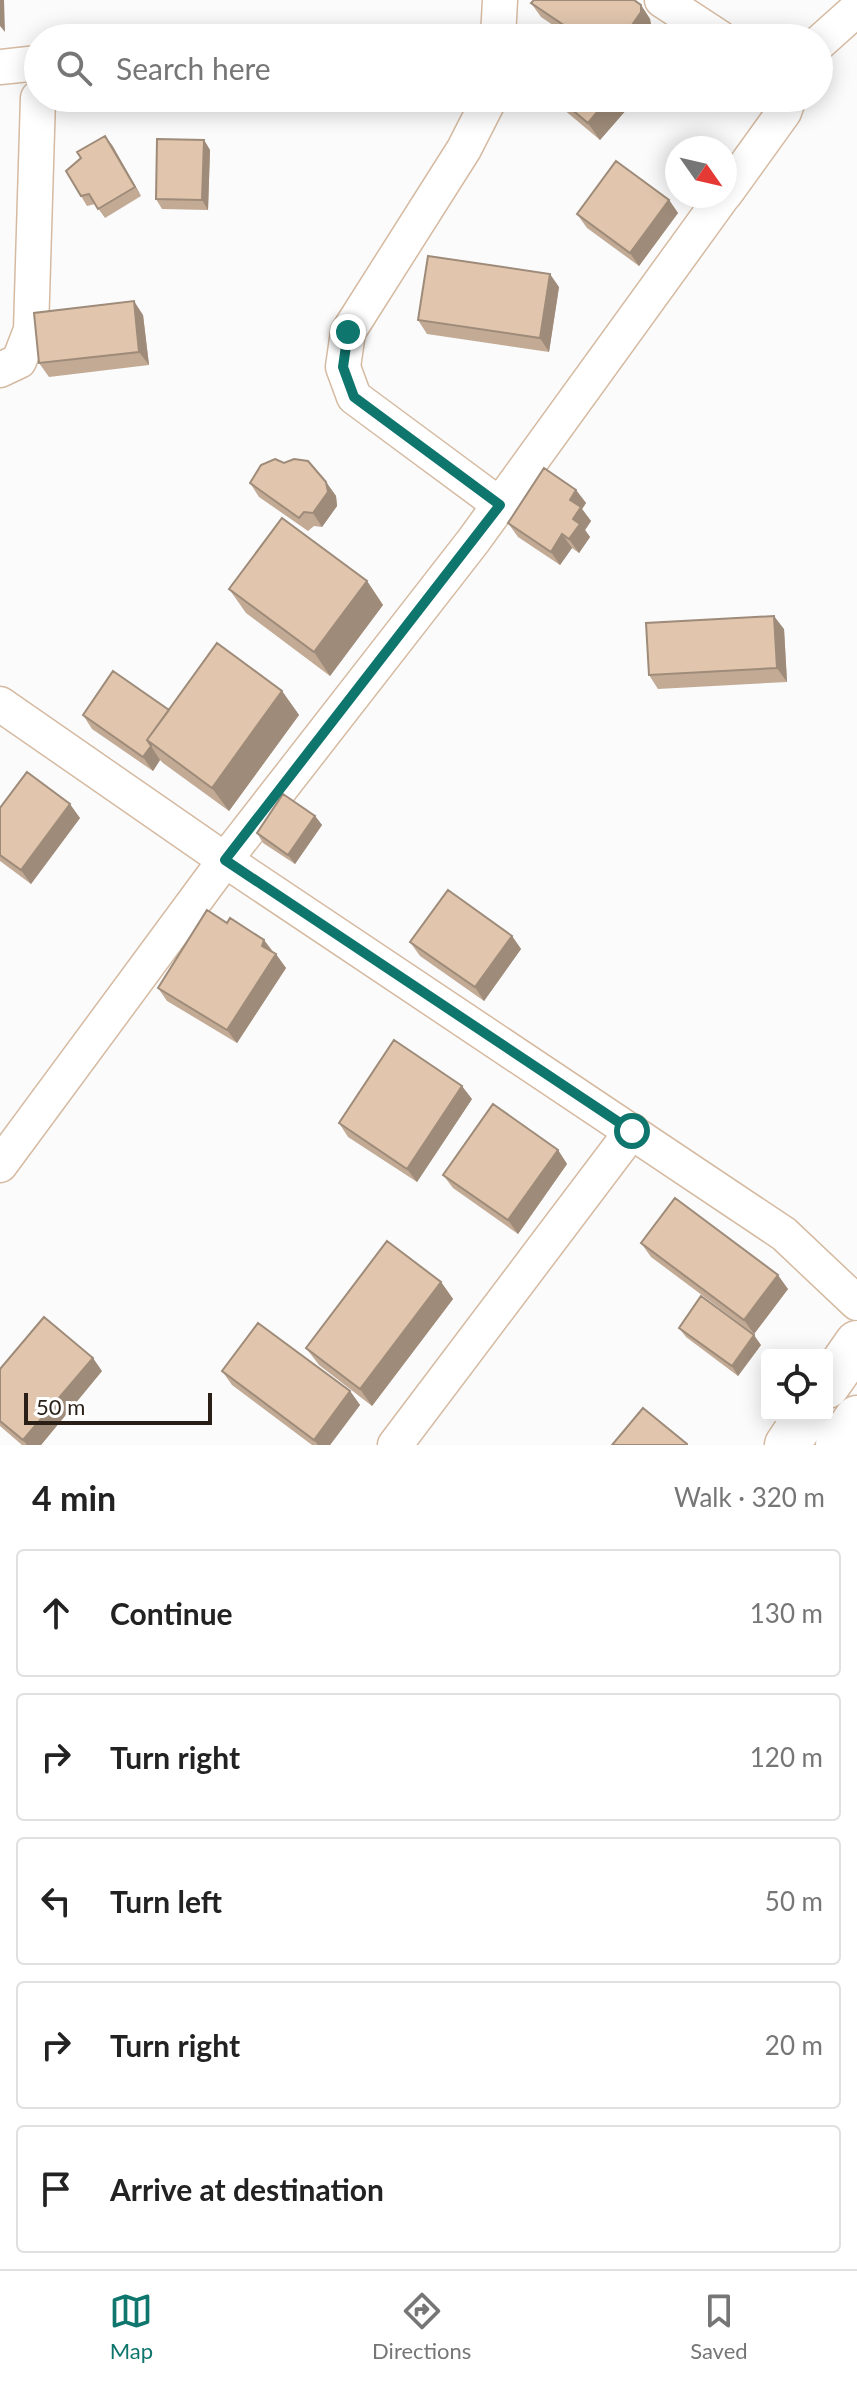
<!DOCTYPE html>
<html lang="en">
<head>
<meta charset="utf-8">
<style>
	:root { --surface:#fff; --page:#f6f6f6; --text:#222; --muted:#767676; --line:#e0e0e0; --accent:#0f766e }
	body { margin:0; font-family:Lato,sans-serif; background:var(--page); color:var(--text) }
	.controls { position:absolute; right:24px; bottom:24px; display:grid; overflow:hidden; border-radius:8px; box-shadow:0 4px 20px #0003 }
	.controls button { width:72px; height:72px; display:grid; place-items:center; padding:0; border:0; border-bottom:2px solid var(--line); background:var(--surface); color:var(--text); font:40px sans-serif }
	.compass { position:absolute; left:665px; top:136px; width:72px; height:72px; border-radius:50%; background:var(--surface); box-shadow:0 4px 20px #0003; rotate:124deg }
	.scale { position:absolute; left:24px; bottom:20px; width:188px; box-sizing:border-box; padding-left:8px; border:4px solid #291f16; border-top:0; font-size:22px; line-height:28px; white-space:nowrap; color:#291f16; -webkit-text-stroke:6px #fff; paint-order:stroke }
	.stop { position:absolute; width:24px; height:24px; margin:-18px; border:6px solid #0f766e; border-radius:50%; background:#fff }
	.stop.end { background:#0f766e; border-color:#fff; box-shadow:0 2px 8px #0008 }
	.list { margin:0; padding:0; list-style:none }
	h2 { display:flex; justify-content:space-between; align-items:center; height:104px; margin:0; padding:0 32px; font-size:34px }
	h2 small { font-size:26px; font-weight:400; color:var(--muted) }
	.list li { display:grid; grid-template-columns:52px 1fr auto; gap:24px; align-items:center; box-sizing:border-box; height:128px; margin:0 16px 16px; padding:0 16px; border:2px solid var(--line); border-radius:8px }
	.list b { display:block; font-size:30px; white-space:nowrap }
	.list em { font-size:26px; font-style:normal; color:var(--muted) }
	.icon { flex:none; width:44px; height:44px; fill:none; stroke:currentColor; stroke-width:2; stroke-linecap:round; stroke-linejoin:round }
	.map { position:relative; flex:none; width:857px; height:1445px; overflow:hidden }
	.search { position:absolute; background:var(--surface); box-shadow:0 4px 20px #0003; left:24px; right:24px; top:24px; height:88px; display:flex; align-items:center; gap:20px; box-sizing:border-box; padding:0 28px; border-radius:44px; color:var(--muted); font-size:30px }
	.sheet { height:824px; background:var(--surface) }
	nav { display:flex; justify-content:space-around; align-items:center; box-sizing:border-box; height:112px; border-top:2px solid var(--line); background:var(--surface); font-size:22px; color:var(--muted) }
	nav a { display:grid; justify-items:center; gap:4px }
	nav .on { color:var(--accent) }
	.map>svg:first-child { display:block }
</style>
</head>
<body>
<div class="map">
<svg width="857" height="1445" viewBox="0 0 857 1445">
	<rect width="100%" height="100%" fill="#fbfbfb"/>
	<g fill="none" stroke-linecap="round" stroke-linejoin="round">
		<defs>
			<path id="minor" d="M662,0l58,38
				M498,38l2,-38
				M819,43l38,-34
				M0,67l38,-4
				M490,98l-26,51 -116,183 -5,35 11,30 146,108
				M725,194l59,-82 5,-14
				M0,370l19,-9 12,-31 7,-232
				M0,704l225,156 559,374 73,69
				M0,1165l225,-305 249,-320 249,-344
				M395,1445l237,-314"/>
			<path id="highway" d="M827,1386l30,-43
				M787,1445l20,-30
				M838,1445l19,-27"/>
		</defs>
		<use href="#minor" stroke="#d5baa1" stroke-width="37"/>
		<use href="#highway" stroke="#d5baa1" stroke-width="47"/>
		<use href="#minor" stroke="#fff" stroke-width="34"/>
		<use href="#highway" stroke="#fff" stroke-width="44"/>
	</g>
	<path fill="#c2aa95" d="M531,3l110,2 9,14 1,6 -9,13h-70l-31,-21z
		M550,98h82l2,3 -34,39z
		M204,140l6,10 -2,60 -46,-1 -6,-10z
		M112,145l29,51 -36,22 -10,-14 -8,2 -6,-10v-38z
		M669,200l9,13 -39,53 -52,-38 -10,-14z
		M559,287l-10,65 -122,-18 -9,-14z
		M143,315l6,50 -100,12 -10,-14z
		M326,482l10,14 1,10 -15,21 -8,-1 -6,5 -49,-34 -9,-14z
		M576,490l10,13 -4,6 9,12 -6,9 5,7 -11,16 -7,-5 -12,17 -42,-28 -10,-14z
		M367,581l16,24 -53,71 -84,-63 -17,-24z
		M784,629l3,53 -129,7 -9,-14z
		M282,691l17,24 -70,96 -66,-48 -3,-3 -7,11 -61,-42 -9,-14 86,-5z
		M0,808l80,10 -49,66 -31,-23z
		M315,816l7,9 -27,39 -32,-21 -6,-10z
		M227,923l37,17 22,28 -49,75 -70,-42 -9,-13z
		M512,936l9,13 -37,52 -64,-45 -10,-14z
		M472,1099l-55,83 -69,-45 -9,-14z
		M558,1150l9,14 -49,70 -65,-46 -10,-13z
		M641,1243l147,46 -34,45 -103,-77z
		M441,1282l12,17 -81,107 -53,-41 -13,-17z
		M679,1328l82,17 -23,31 -52,-39z
		M0,1369l102,2 -61,74h-19l-22,-19z
		M222,1371l128,20 10,14 -30,40h-18l-80,-60z"/>
	<path fill="#9e8b79" d="M0,0h4l1,32 -5,-6z
		M641,5l9,14 1,6 -9,13h-19z
		M609,98h23l2,3 -34,39 -12,-17z
		M105,136l7,9 29,51 -6,-9z
		M204,140l6,10 -2,60 -6,-10z
		M669,200l9,13 -39,53 -9,-13z
		M550,274l9,13 -10,65 -9,-14z
		M134,301l9,14 6,50 -10,-13z
		M326,482l10,14 1,10 -15,21 -9,-14z
		M576,490l10,13 -4,6 9,12 -6,9 5,7 -11,16 -10,-14 4,-20 -3,-19z
		M562,534l10,14 -12,17 -9,-13z
		M367,581l16,24 -53,71 -16,-24z
		M774,616l10,13 3,53 -10,-14z
		M282,691l17,24 -70,96 -17,-23z
		M151,746l9,14 -7,11 -10,-14z
		M70,804l10,14 -49,66 -10,-14z
		M315,816l7,9 -27,39 -7,-9z
		M512,936l9,13 -37,52 -9,-14z
		M264,940l10,14 -12,-8z
		M276,954l10,14 -49,75 -10,-13z
		M462,1086l10,13 -55,83 -10,-13z
		M558,1150l9,14 -49,70 -10,-14z
		M778,1275l10,14 -34,45 -10,-14z
		M441,1282l12,17 -81,107 -12,-17z
		M754,1335l7,10 -23,31 -6,-10z
		M93,1358l9,13 -61,74h-14l-4,-5z
		M350,1391l10,14 -30,40h-12l-4,-5z"/>
	<path fill="#e1c6ad" stroke="#9e8b79" stroke-width="2" d="M534,0h100l7,5v7l-18,26h-40l-52,-35z
		M558,32l7,6h-12z
		M558,98h51l-21,25z
		M105,136l30,51 -37,22 -9,-15 -8,2 -15,-25 15,-13 -4,-6z
		M157,139l47,1 -2,60 -46,-1z
		M616,161l53,39 -39,53 -53,-39z
		M428,256l122,18 -10,64 -122,-18z
		M134,301l5,51 -100,11 -5,-50z
		M275,459l9,4 10,-4 14,2 18,21 2,10 -15,21 -9,-1 -5,6 -49,-35 11,-18z
		M544,468l32,22 -6,10 11,7 -8,12 7,5 -11,15 -7,-5 -11,18 -43,-29z
		M282,518l85,63 -53,71 -85,-63z
		M774,616l3,52 -128,7 -3,-52z
		M217,643l65,48 -70,97 -65,-48z
		M113,671l56,39 -22,30 4,6 -8,11 -60,-42z
		M27,772l43,32 -49,66 -21,-15v-47z
		M283,794l32,22 -27,39 -31,-22z
		M448,890l64,46 -37,51 -65,-45z
		M207,910l20,13 3,-5 34,22 -2,6 14,8 -49,76 -69,-42z
		M394,1040l68,46 -55,83 -68,-46z
		M493,1104l65,46 -50,70 -65,-45z
		M675,1198l103,77 -34,45 -103,-77z
		M387,1241l54,41 -81,107 -54,-41z
		M701,1296l53,39 -22,31 -53,-38z
		M44,1317l49,41 -70,82 -23,-19v-52z
		M258,1323l92,68 -36,49 -92,-69z
		M643,1408l44,36v1h-75z"/>
	<g fill="none" stroke-linecap="round" stroke-linejoin="round">
		<path stroke="#0f766e" stroke-width="10" d="M348,332l-5,35 11,30 146,108 -275,355 407,271"/>
	</g>
</svg>
<div class="controls">
<button><svg class="icon" aria-label="locate" viewBox="0 0 24 24"><circle cx="12" cy="12" r="6"/><path d="M12 2v4M12 18v4M2 12h4M18 12h4"/></svg></button>
</div>
<svg class="compass" viewBox="-18 -18 36 36"><path d="M0-13l5 13h-10z" fill="#e53935"/><path d="M0 13l5-13h-10z" fill="#767676"/></svg>
<div class="scale">50 m</div>
<div class="stop" style="left:632px;top:1131px"></div>
<div class="stop end" style="left:348px;top:332px"></div>
<div class="search"><svg class="icon" aria-label="search" viewBox="0 0 24 24"><circle cx="10" cy="10" r="6"/><path d="M15 15l6 6"/></svg>Search here</div>
</div>
<section class="sheet">
<h2>4 min<small>Walk · 320 m</small></h2>
<ul class="list">
<li><svg class="icon" aria-label="ahead" viewBox="0 0 24 24"><path d="M12 20V5M6 11l6-6 6 6"/></svg><div><b>Continue</b></div><em>130 m</em></li>
<li><svg class="icon" aria-label="right" viewBox="0 0 24 24"><path d="M7 20v-9h11M14 6l5 5-5 5"/></svg><div><b>Turn right</b></div><em>120 m</em></li>
<li><svg class="icon" aria-label="left" viewBox="0 0 24 24"><path d="M17 20v-9H6M10 6l-5 5 5 5"/></svg><div><b>Turn left</b></div><em>50 m</em></li>
<li><svg class="icon" aria-label="right" viewBox="0 0 24 24"><path d="M7 20v-9h11M14 6l5 5-5 5"/></svg><div><b>Turn right</b></div><em>20 m</em></li>
<li><svg class="icon" aria-label="arrive" viewBox="0 0 24 24"><path d="M6 21V4h12l-3 4 3 4H6"/></svg><div><b>Arrive at destination</b></div></li>
</ul>
</section>
<nav>
<a class="on"><svg class="icon" aria-label="map" viewBox="0 0 24 24"><path d="M3 6l6-2 6 2 6-2v14l-6 2-6-2-6 2zM9 4v14M15 6v14"/></svg>Map</a>
<a><svg class="icon" aria-label="directions" viewBox="0 0 24 24"><path d="M12 3l9 9-9 9-9-9zM9 14v-3h6M13 9l2 2-2 2"/></svg>Directions</a>
<a><svg class="icon" aria-label="saved" viewBox="0 0 24 24"><path d="M7 4h10v16l-5-4-5 4z"/></svg>Saved</a>
</nav>
</body>
</html>
